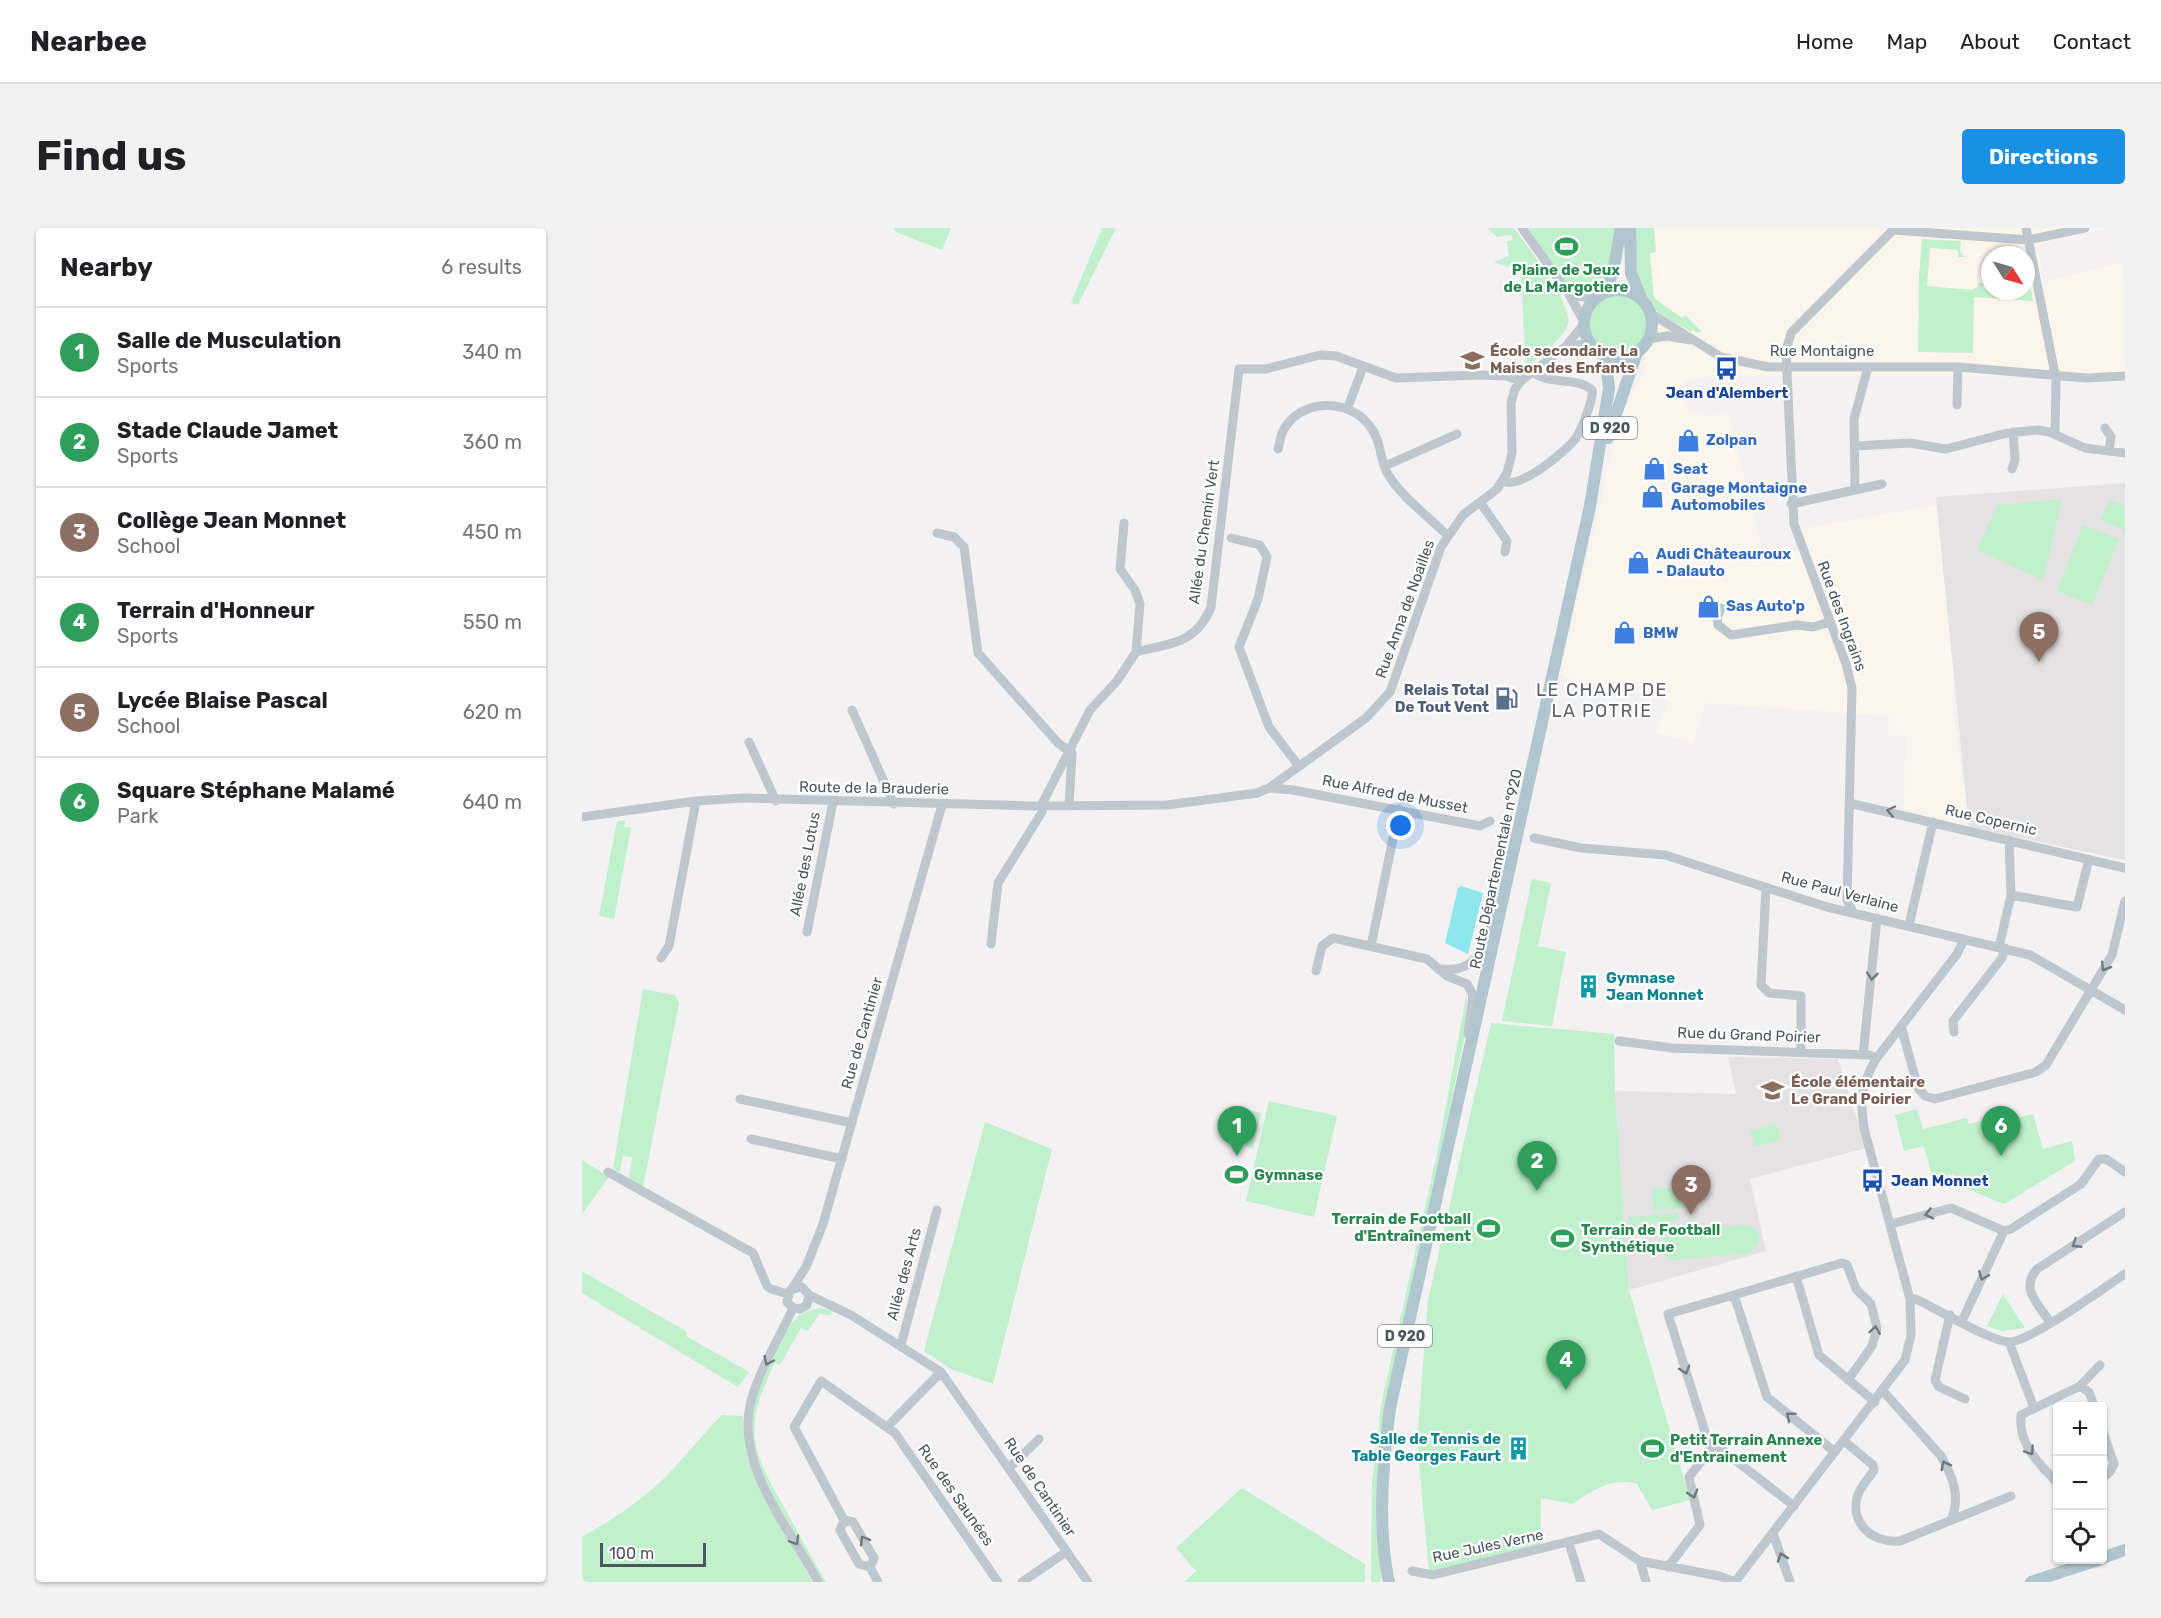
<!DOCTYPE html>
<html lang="en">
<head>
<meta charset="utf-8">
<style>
	:root { --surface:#fff; --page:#f2f2f2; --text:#202124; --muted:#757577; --line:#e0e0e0; --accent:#1a90e4 }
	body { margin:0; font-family:Rubik,sans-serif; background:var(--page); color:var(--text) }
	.controls { position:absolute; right:18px; bottom:18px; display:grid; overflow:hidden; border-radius:6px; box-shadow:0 2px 4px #0004 }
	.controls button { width:54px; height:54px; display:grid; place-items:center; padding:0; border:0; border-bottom:2px solid var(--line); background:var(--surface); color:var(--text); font:30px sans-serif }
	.compass { position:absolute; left:1399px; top:18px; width:54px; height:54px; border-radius:50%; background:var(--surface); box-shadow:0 2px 4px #0004; rotate:127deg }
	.scale { position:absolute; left:18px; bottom:15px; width:106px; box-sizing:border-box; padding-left:6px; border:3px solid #49575e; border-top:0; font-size:16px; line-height:21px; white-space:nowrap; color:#49575e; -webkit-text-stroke:4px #fff; paint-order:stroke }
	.you { position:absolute; left:819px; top:598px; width:21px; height:21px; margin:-15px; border:4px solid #fff; border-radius:50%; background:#1a73e8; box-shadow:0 0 0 9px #1a73e833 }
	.badge { display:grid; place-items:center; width:39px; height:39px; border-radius:50%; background:var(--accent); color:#fff; font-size:20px; font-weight:700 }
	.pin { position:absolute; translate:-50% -50px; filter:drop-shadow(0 2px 3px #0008) }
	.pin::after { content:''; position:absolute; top:32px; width:21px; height:18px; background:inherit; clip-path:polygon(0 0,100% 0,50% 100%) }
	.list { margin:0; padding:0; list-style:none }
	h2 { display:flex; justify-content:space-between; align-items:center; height:78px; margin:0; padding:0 24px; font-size:26px }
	h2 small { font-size:20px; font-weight:400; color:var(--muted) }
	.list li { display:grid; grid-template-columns:39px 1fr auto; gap:18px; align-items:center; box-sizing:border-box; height:90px; padding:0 24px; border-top:2px solid var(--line) }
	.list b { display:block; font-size:22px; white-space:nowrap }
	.list p { margin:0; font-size:20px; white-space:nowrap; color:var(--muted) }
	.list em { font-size:20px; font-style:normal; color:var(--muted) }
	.icon { flex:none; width:33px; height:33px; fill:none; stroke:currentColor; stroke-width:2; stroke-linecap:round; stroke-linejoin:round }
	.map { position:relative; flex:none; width:1543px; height:1354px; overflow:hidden; border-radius:6px }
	header { display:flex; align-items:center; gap:36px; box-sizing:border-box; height:84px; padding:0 30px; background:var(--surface); border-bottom:2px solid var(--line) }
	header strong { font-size:28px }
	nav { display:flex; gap:33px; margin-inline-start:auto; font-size:21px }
	.intro { display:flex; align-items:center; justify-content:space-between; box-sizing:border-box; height:144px; padding:0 36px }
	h1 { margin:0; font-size:42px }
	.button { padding:15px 27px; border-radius:6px; background:var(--accent); color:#fff; font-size:21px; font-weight:700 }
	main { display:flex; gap:36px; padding:0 36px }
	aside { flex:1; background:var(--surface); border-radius:6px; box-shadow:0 2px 4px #0004 }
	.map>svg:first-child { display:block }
</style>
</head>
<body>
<header>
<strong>Nearbee</strong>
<nav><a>Home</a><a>Map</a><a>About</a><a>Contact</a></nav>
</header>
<div class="intro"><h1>Find us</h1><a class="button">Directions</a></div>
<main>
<aside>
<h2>Nearby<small>6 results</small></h2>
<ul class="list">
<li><span class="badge" style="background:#2e9e5b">1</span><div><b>Salle de Musculation</b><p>Sports</p></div><em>340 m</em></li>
<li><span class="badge" style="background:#2e9e5b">2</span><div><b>Stade Claude Jamet</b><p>Sports</p></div><em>360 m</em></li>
<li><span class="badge" style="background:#8d6e63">3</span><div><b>Collège Jean Monnet</b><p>School</p></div><em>450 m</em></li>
<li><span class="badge" style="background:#2e9e5b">4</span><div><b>Terrain d'Honneur</b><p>Sports</p></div><em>550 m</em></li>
<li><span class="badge" style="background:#8d6e63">5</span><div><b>Lycée Blaise Pascal</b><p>School</p></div><em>620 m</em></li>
<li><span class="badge" style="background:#2e9e5b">6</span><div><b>Square Stéphane Malamé</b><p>Park</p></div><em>640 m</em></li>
</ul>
</aside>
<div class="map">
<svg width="1543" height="1354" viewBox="0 0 1543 1354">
	<rect width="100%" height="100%" fill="#f3f1f1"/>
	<path fill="#fcf5ec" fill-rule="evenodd" d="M1060,0h468l-73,18 7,36 79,-20 2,111 -79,4 -326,-2 -36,6 -5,6 8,23 24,6 17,-4 35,142 42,-4 -5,-21 136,-24 17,158v44l16,121 -65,-19 1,-73 -17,-1 1,-19 -183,-13 -13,40 -37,-11 12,-32 -103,-22 -5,-6 61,-256 23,-44 5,-77zM1408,27h36v36h-36z"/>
	<path fill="#e4e2e3" d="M1543,255v377l-156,-33 -33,-330z
		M1146,829l110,2 28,89 -116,31 16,72 -137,39 -14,-199 121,3z"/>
	<path fill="#c0f0cc" d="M311,0h58l-9,22 -46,-18z
		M520,0h14l-38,77 -7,-2z
		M905,0h26l4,4c13,19 56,72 51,92 -2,12 -32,36 -42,43l-6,-103 -13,2 -13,-4 15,-6 -2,-15 6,-1 -2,-5 -14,2z
		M946,0h88c-2,23 -5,58 -30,66l-24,-12z
		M1051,0h21l2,24 -6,2 4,44 28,20 3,-3 17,17 -6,1 -3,-3 -2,2 -33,-19 -20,-28z
		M1340,11l39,2 -1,11 5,5h-7v-7l-28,-2 -3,38 45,4 6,-3v-5l5,2v5l42,4 3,-20 5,28 -59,-4 -1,56 -55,-1 1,-75z
		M1002 96a34 34 0 1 1 68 0a34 34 0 1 1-68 0Z
		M1480,271l-19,81 -66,-30 20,-45z
		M1528,271l15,7v24l-24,-10z
		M1501,297l36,14 -27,66 -35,-14z
		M43,592l-1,7 7,1 -17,91 -15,-3 18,-95z
		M950,651l19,4 -13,63 28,6 -14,74 -50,-5z
		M61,761l32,6 4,8 -36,184 -14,-8 3,-22 -9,-1 -3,16 -7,-3z
		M885,763l-1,39 -19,92 -70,381 4,76 -1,3h-9l1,-99 9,-78 57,-256z
		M909,795l123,11 1,57 14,199 61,210 -38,10 -15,-26c-23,-8 -46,7 -64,20l-32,-6 -1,48 -111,26 -12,-130 11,-142z
		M687,873l68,15 -23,101 -68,-16z
		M654,879l25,6 -8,35 -25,-5z
		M1335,881l6,20 44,-11 2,6 34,-9 2,6 28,-7 10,35 29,-8 3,20 -71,43 -49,-20 -2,-10 -20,5 -9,-33 -20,5 -9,-36z
		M403,894l67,27 -59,235 -42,-15 -27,-18z
		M1194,896l4,16 -25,7 -5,-16z
		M0,932l27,17 -27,37z
		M1112,959l1,21 -42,2 -1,-21z
		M1096,985l1,7 -42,5v7l-8,1 -1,-16z
		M1164,997l8,3 6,8 -2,9 -11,9 -75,6c-16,-6 -17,-19 -4,-30z
		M0,1043l105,61 -1,4 63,36 -11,15 -156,-94z
		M1421,1066l22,34 -23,3 -15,-5z
		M238,1080l12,2 -1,5 -12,-1 -11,17 -7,-3 -21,37 -5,-2c-31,62 -26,84 8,142 14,26 28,51 43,77h-4c-23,-41 -71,-108 -71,-154 1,-27 14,-54 26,-78 12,-23 15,-37 43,-42z
		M140,1187l21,1 2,34 11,28 56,104h-230v-45c33,-19 64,-39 90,-67 17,-18 32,-37 50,-55z
		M660,1260l123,76v18h-181l12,-11 -20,-23z"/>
	<path fill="#8ee7ec" d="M879,658l22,7 -15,61 -23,-11 13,-55z"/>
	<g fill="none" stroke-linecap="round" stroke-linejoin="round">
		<path stroke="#bdc7cd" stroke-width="9" d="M940,0l47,66 15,28
			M1444,0l30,151 -1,56
			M1311,2l135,10 57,-12
			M987,66l26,5
			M1068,85l71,44 47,10h190l128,11 39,-2
			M1066,111l19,-3 23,4
			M983,119l25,-4
			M1375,177l1,-38
			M766,179l15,-40
			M1523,200l6,9 -2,14
			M1273,218l55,-3 36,6 61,-16 31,-3 11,2 36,16 40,5
			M696,221c2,-6 2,-13 5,-18 17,-33 65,-33 86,-6 13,15 10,36 20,51 14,22 40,41 59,60
			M803,238l72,-32
			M1430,241l3,-9 -2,-28
			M921,253c17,9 62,-29 73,-43 5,-7 18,-40 16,-48 -16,-14 -42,-4 -59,-18
			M1273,262l-1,-71 14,-52
			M898,274l27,39 -2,11
			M1209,276l91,-20
			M355,305l17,4 10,10 14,106 80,90 14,10 -3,53
			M649,310l29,7 7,12 -9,42 -19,48 30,80 29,38
			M1139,380l-4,10 1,7 13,10 66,-10 16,2 17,-5
			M554,424c35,-9 60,-8 75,-45l28,-238h27l54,-14 16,1 60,22 83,-3 27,1 15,5
			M270,482l42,94
			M167,514l27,59
			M687,560l97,-70 24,-26 51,-145 22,-32 34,-26 10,-16 5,-20 -1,-50 4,-14 6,-8 44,-34 19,-23
			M1267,575l276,65
			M0,589l114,-16 47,-3 289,8 135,-1 90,-12 12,-5 24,2 187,36 10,-5
			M952,610l47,10 84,7 162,52 203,48 95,55
			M1184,659l-5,98 8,8 32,3v55
			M1429,667l66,12 12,-48
			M1271,684l-6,-12 5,-212 -6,-24 -52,-140 -8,-173 5,-18 102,-103
			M1327,697l24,-103
			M225,704l26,-130
			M409,716l7,-61 44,-71 1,-10 47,-92 27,-29 19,-29 4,-48 -5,-14 -15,-21 4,-46
			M789,718l28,-137
			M1417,719l12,-52 -2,-55
			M79,730l8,-12 27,-145
			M860,741c40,5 45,-32 54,-62
			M734,743l6,-25 11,-8 94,21 20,17 20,8 6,11 -5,39
			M1319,798l17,62 7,8 10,3 101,-27 10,-7 66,-110 13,-54
			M1372,804l-1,-11 49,-63 3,-10
			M1037,813l53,7 198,7 6,4
			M1281,827l14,-137
			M158,871l112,24
			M169,911l91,20
			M26,944l145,81 14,33 4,3 17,5
			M1309,996l60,-16 53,23 7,-2 70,-45 18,-25h7l19,13
			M1214,1048l23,79 56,47
			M211,1059l13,-20 17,-43 119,-419
			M227,1067l-2,10 -7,4 -7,-1 -6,-6 3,-12 12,-3 7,8 42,20 90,57 147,210
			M1152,1067l108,-32 5,2 9,24 15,15 6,24 -5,18 -24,34
			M1328,1071h6c19,9 74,42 93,43 21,0 94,-54 116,-68
			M211,1080c-14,31 -33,60 -42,93 -17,64 39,127 67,181
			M1368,1087l-15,65 4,7 26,12
			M1380,1093l42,-90
			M1468,1094c-12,-18 -30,-33 -13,-53l88,-57
			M1427,1114l25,66
			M319,1117l36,-135
			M1498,1158l20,-21
			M1301,1163l58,65c12,21 20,41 10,64
			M306,1198l53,-54
			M1520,1201l12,35 -4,8 -8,6
			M1262,1213l29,24 1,5c-4,7 -10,13 -14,20 -14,29 10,54 40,51l111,-45
			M427,1240l30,-29
			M1476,1256c-19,-21 -40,-39 -37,-69l59,-29 9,6 5,14
			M1212,1278l-87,-68 -39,-124 66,-19 33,102 68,55
			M262,1292l-50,-93 27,-46 74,52 103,149
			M262,1292l9,2 21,36 -4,9
			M262,1292l-4,10 19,34 11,3
			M1191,1305l17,49
			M987,1315l12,39
			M1058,1333l6,21
			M288,1339l8,15
			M1086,1339l32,-42 -11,-48 25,-32
			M830,1343l21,4 166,-41 41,27 79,15 16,6
			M440,1354l44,-30
			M1153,1354l170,-222 6,-25 -1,-36 -45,-167c-6,-30 -4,-47 11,-73l81,-105 7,-15"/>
		<path stroke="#b1c5cf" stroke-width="12" d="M1048,0l1,45 10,25
			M1002 96a34 34 0 1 1 68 0a34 34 0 1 1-68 0Z
			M1023,64l8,-20 8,-44
			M1026,210l29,-86
			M1520,1330l23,-8
			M807,1354c-12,-53 -6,-120 1,-174l200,-902 19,-118 -4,-33
			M1449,1354l67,-22"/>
	</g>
	<defs><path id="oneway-chevron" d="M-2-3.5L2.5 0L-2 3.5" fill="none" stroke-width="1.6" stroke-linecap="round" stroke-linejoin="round" transform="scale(1.5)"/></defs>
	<g stroke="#6c797f">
		<use href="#oneway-chevron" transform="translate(1309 583) rotate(-168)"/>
		<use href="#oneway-chevron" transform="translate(1523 739) rotate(122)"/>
		<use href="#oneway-chevron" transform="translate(1290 748) rotate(96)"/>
		<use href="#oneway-chevron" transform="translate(1347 986) rotate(166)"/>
		<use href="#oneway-chevron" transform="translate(1494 1016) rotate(147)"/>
		<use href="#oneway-chevron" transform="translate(1401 1048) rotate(112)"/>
		<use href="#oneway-chevron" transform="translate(1293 1102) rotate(-82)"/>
		<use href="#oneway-chevron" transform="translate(186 1133) rotate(115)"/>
		<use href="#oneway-chevron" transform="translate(1103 1142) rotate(73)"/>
		<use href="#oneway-chevron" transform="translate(1208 1188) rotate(-142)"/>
		<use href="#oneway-chevron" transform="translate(1448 1223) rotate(56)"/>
		<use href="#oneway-chevron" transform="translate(1363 1237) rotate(-117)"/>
		<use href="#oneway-chevron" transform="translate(1111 1266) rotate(73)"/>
		<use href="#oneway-chevron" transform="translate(282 1312) rotate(-120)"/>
		<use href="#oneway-chevron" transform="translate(213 1313) rotate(60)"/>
		<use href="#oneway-chevron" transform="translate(1200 1329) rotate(-109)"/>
	</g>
	<defs>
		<symbol id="stadium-bare" viewBox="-9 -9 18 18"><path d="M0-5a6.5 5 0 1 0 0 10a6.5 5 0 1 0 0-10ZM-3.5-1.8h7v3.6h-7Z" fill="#2e9e5b" stroke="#fff" stroke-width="2.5" paint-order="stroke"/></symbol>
		<symbol id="school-bare" viewBox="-9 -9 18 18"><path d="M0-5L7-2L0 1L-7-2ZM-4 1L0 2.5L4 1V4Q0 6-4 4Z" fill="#8d6e63" stroke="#fff" stroke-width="2.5" paint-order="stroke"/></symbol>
		<symbol id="bus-bare" viewBox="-9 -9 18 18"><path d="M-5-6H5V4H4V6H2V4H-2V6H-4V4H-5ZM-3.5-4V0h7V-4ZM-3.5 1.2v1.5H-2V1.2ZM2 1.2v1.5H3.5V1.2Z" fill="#1a4fb4" stroke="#fff" stroke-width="2.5" paint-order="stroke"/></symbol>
		<symbol id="shop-bare" viewBox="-9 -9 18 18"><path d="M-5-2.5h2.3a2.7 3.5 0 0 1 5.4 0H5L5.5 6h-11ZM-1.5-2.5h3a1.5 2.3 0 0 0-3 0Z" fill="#3f7fe0" stroke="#fff" stroke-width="2.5" paint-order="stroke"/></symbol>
		<symbol id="fuel-bare" viewBox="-9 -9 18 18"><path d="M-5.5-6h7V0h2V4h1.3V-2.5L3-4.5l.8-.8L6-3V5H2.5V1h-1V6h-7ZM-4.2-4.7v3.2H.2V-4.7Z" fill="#5c6f8a" stroke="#fff" stroke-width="2.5" paint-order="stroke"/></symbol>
		<symbol id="building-bare" viewBox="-9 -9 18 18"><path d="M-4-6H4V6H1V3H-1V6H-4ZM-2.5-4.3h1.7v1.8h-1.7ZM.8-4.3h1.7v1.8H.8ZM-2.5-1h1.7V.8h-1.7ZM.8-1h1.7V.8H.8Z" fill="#0f9aa8" stroke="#fff" stroke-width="2.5" paint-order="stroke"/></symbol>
	</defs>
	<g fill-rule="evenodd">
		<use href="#stadium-bare" x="968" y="2" width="33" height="33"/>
		<use href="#school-bare" x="874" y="116" width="33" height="33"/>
		<use href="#bus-bare" x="1128" y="124" width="33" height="33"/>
		<use href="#shop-bare" x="1090" y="196" width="33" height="33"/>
		<use href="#shop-bare" x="1056" y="224" width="33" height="33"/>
		<use href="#shop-bare" x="1054" y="252" width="33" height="33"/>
		<use href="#shop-bare" x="1040" y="318" width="33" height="33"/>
		<use href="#shop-bare" x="1110" y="362" width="33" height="33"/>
		<use href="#shop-bare" x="1026" y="388" width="33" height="33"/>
		<use href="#fuel-bare" x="908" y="454" width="33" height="33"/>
		<use href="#building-bare" x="990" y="742" width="33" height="33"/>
		<use href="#school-bare" x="1174" y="846" width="33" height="33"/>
		<use href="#stadium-bare" x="638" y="930" width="33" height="33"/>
		<use href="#bus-bare" x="1274" y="936" width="33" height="33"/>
		<use href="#stadium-bare" x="890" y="984" width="33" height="33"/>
		<use href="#stadium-bare" x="964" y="994" width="33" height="33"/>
		<use href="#building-bare" x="920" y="1204" width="33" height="33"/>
		<use href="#stadium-bare" x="1054" y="1204" width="33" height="33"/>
	</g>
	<g text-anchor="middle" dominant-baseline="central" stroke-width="4.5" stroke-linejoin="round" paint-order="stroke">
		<g fill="#fff" stroke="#80898e" stroke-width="1.5">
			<rect x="1001" y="189" width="54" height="22" rx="4.5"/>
			<rect x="796" y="1097" width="54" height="22" rx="4.5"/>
		</g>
		<g font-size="14" font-weight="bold" fill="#49575e">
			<text x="1028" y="200">D 920</text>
			<text x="823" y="1108">D 920</text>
		</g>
		<g font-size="15" font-weight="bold" fill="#27864d" stroke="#fff" text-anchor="start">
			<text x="984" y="42" text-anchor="middle">Plaine de Jeux<tspan x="984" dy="17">de La Margotiere</tspan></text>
			<text x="672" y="947">Gymnase</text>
			<text x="889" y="991" text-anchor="end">Terrain de Football<tspan x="889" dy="17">d'Entraînement</tspan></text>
			<text x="999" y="1002">Terrain de Football<tspan x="999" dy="17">Synthétique</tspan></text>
			<text x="1088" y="1212">Petit Terrain Annexe<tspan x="1088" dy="17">d'Entrainement</tspan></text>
		</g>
		<g font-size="15" font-weight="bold" fill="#785e54" stroke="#fff" text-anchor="start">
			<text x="908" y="123">École secondaire La<tspan x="908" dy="17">Maison des Enfants</tspan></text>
			<text x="1209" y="854">École élémentaire<tspan x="1209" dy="17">Le Grand Poirier</tspan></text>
		</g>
		<g font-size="15" fill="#49575e" stroke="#fff">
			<text x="1240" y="123">Rue Montaigne</text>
			<text transform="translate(622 304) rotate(-82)">Allée du Chemin Vert</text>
			<text transform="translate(823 381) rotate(-70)">Rue Anna de Noailles</text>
			<text transform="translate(1260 388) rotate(70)">Rue des Ingrains</text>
			<text transform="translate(292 560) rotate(1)">Route de la Brauderie</text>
			<text transform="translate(813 566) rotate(11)">Rue Alfred de Musset</text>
			<text transform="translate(1409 592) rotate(13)">Rue Copernic</text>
			<text transform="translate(223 636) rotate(-79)">Allée des Lotus</text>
			<text transform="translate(914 641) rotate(-78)">Route Départementale n°920</text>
			<text transform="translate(1258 664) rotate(15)">Rue Paul Verlaine</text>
			<text transform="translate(280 805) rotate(-74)">Rue de Cantinier</text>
			<text transform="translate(1167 807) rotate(2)">Rue du Grand Poirier</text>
			<text transform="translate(322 1046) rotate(-75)">Allée des Arts</text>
			<text transform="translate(458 1259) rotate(56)">Rue de Cantinier</text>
			<text transform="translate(374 1267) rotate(55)">Rue des Saunées</text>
			<text transform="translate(906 1318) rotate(-12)">Rue Jules Verne</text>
		</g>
		<g font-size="15" font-weight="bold" fill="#164399" stroke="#fff">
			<text x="1145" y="165">Jean d'Alembert</text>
			<text x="1309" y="953" text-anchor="start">Jean Monnet</text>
		</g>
		<g font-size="15" font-weight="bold" fill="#366cbe" stroke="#fff" text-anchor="start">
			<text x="1124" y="212">Zolpan</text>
			<text x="1091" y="241">Seat</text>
			<text x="1089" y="260">Garage Montaigne<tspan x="1089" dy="17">Automobiles</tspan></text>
			<text x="1074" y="326">Audi Châteauroux<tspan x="1074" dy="17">- Dalauto</tspan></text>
			<text x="1144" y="378">Sas Auto'p</text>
			<text x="1061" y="405">BMW</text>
		</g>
		<g font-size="15" font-weight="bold" fill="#4e5e75" stroke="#fff" text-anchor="end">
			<text x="907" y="462">Relais Total<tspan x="907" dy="17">De Tout Vent</tspan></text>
		</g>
		<g font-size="15" font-weight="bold" fill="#0d838f" stroke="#fff" text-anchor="start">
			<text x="1024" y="750">Gymnase<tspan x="1024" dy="17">Jean Monnet</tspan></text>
			<text x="919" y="1211" text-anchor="end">Salle de Tennis de<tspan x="919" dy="17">Table Georges Faurt</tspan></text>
		</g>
		<g font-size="18" letter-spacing="1.5" fill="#5d6266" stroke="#fff">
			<text x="1020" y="462">LE CHAMP DE<tspan x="1020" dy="21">LA POTRIE</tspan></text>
		</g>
	</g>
</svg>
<div class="controls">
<button>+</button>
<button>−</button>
<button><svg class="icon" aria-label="locate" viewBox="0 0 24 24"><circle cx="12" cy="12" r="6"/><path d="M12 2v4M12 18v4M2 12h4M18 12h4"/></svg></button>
</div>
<svg class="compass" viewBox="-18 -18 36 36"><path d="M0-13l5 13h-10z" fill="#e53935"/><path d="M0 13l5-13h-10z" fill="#757577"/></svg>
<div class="scale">100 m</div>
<div class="you"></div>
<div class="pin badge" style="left:655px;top:928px;background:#2e9e5b">1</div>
<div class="pin badge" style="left:955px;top:963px;background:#2e9e5b">2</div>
<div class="pin badge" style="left:1109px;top:987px;background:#8d6e63">3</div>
<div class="pin badge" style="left:984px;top:1162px;background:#2e9e5b">4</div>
<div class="pin badge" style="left:1457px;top:434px;background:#8d6e63">5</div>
<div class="pin badge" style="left:1419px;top:928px;background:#2e9e5b">6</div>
</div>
</main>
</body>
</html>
